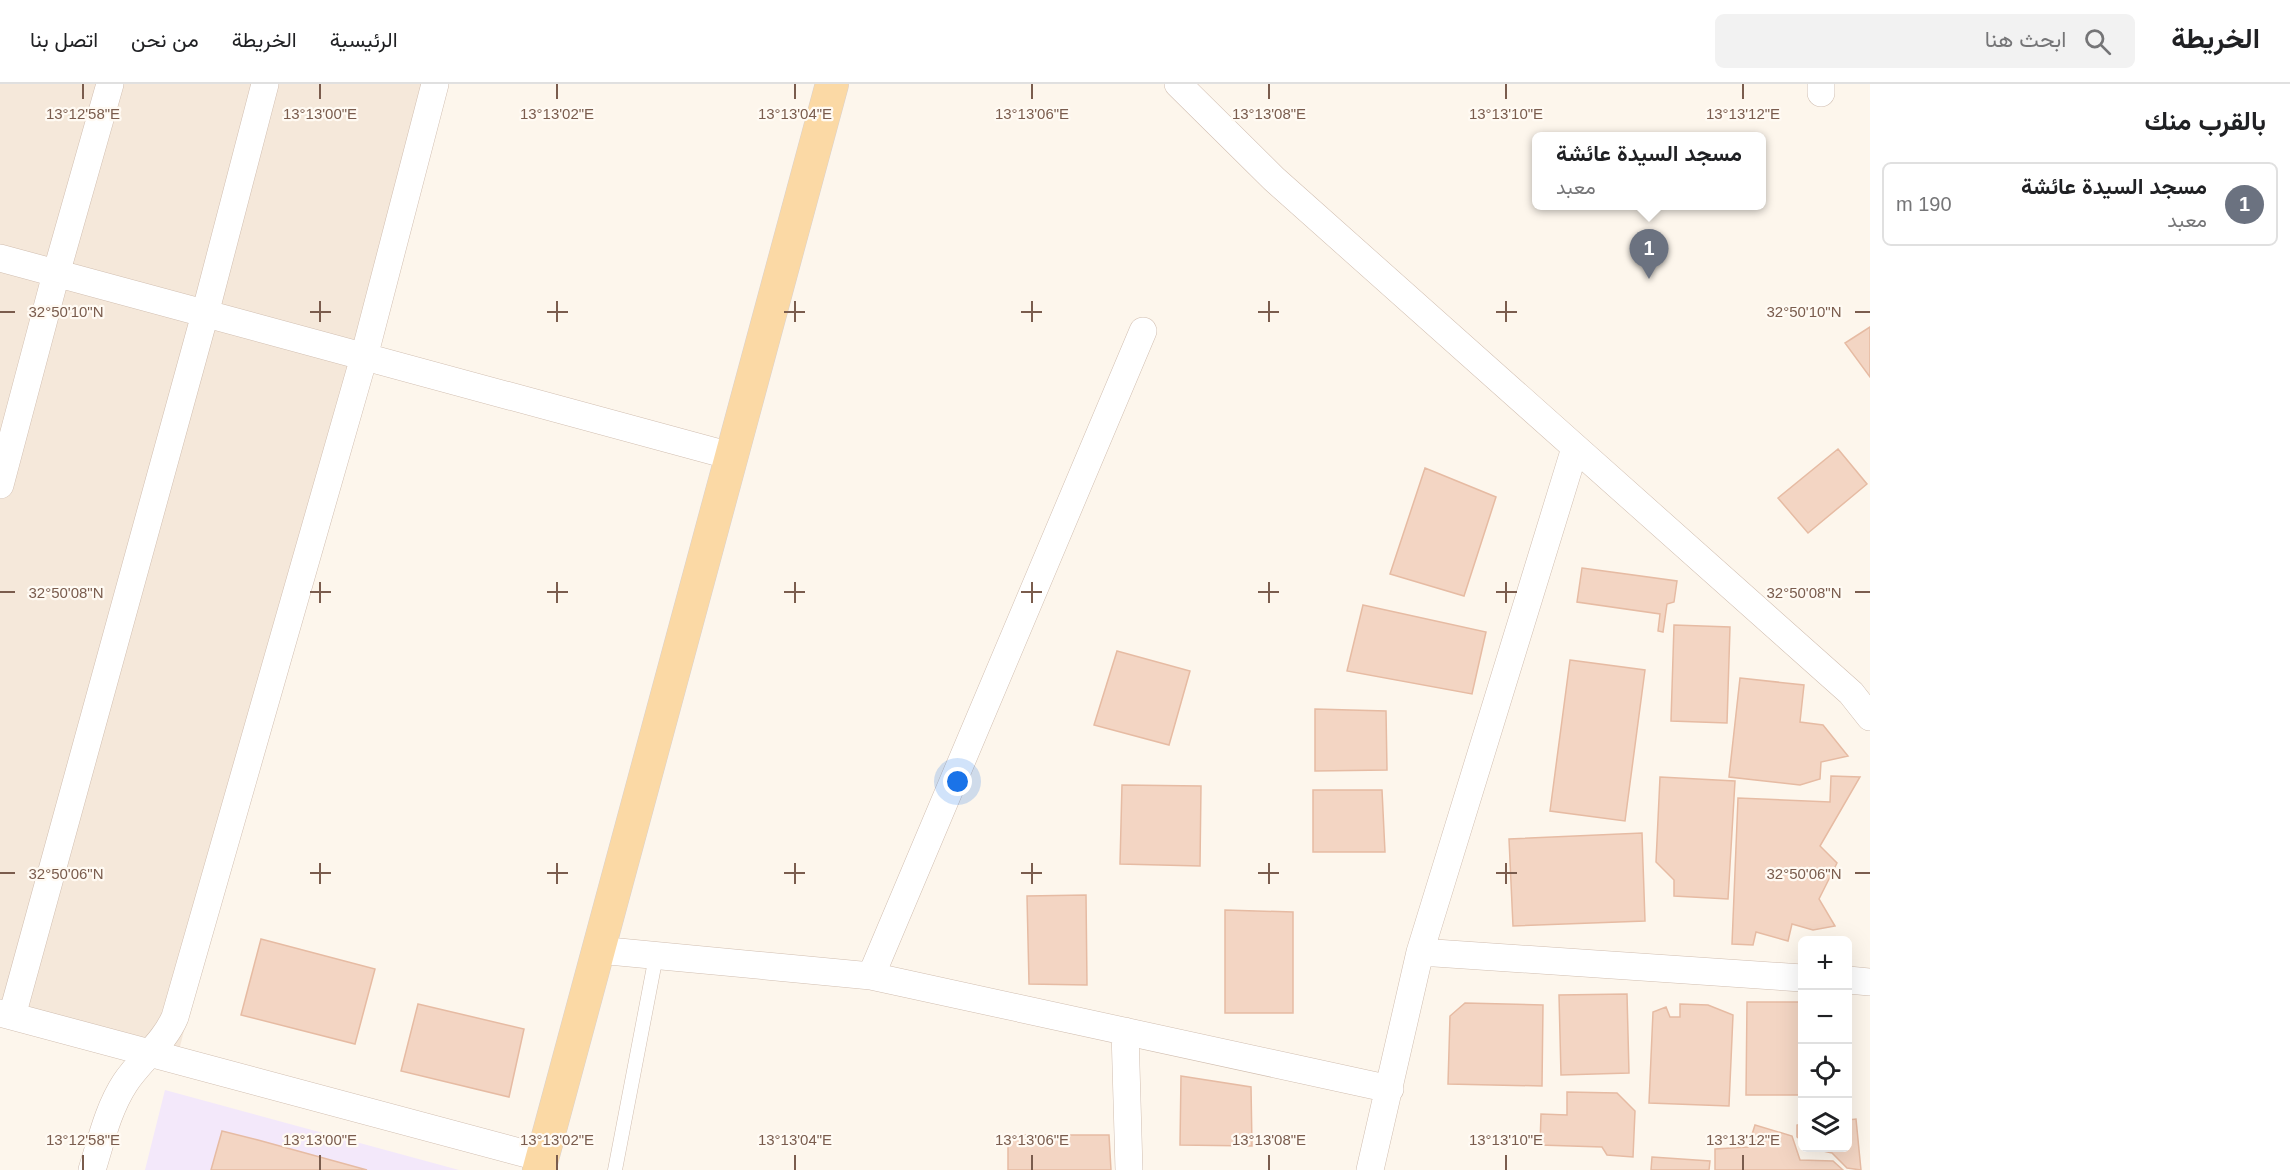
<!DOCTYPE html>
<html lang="ar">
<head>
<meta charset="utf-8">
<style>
	:root { --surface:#fff; --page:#f2f2f2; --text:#202124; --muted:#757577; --line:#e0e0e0; --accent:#7c3aed }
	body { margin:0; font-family:Arial,Vazirmatn,sans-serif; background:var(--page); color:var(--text); direction:rtl }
	.controls { position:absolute; right:18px; bottom:18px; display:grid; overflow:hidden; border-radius:9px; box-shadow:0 6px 24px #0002 }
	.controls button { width:54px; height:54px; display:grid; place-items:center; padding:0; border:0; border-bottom:2px solid var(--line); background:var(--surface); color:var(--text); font:30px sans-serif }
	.you { position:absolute; left:958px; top:698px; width:21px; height:21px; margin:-15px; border:4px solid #fff; border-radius:50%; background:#1a73e8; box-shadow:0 0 0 9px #1a73e833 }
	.badge { display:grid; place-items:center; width:39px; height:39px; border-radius:50%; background:var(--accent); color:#fff; font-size:20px; font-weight:700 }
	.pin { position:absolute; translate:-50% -50px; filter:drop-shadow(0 2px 3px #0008) }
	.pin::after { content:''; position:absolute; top:32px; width:21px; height:18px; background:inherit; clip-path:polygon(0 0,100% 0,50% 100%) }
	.popup { position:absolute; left:1532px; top:48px; width:234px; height:78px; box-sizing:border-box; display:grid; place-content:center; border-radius:9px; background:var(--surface); filter:drop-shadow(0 2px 4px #0005); font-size:20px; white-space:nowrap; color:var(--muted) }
	.popup b { font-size:22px; color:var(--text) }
	.popup::after { content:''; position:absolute; left:50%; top:100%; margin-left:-12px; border:12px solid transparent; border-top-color:var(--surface) }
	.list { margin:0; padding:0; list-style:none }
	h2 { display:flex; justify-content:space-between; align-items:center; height:78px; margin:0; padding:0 24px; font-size:26px }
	h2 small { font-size:20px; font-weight:400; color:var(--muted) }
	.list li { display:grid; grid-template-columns:39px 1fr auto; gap:18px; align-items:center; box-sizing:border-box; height:84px; margin:0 12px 12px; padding:0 12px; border:2px solid var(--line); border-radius:9px }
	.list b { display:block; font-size:22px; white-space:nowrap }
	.list p { margin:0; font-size:20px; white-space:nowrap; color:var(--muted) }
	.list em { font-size:20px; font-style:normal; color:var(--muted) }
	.icon { flex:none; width:33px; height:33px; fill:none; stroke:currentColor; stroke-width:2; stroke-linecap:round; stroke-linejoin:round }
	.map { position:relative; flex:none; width:1870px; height:1086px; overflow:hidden; direction:ltr }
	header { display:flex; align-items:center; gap:36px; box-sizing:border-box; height:84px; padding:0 30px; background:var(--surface); border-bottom:2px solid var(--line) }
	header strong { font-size:28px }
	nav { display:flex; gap:33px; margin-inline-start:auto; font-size:21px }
	.search { width:420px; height:54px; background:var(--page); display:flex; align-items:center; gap:15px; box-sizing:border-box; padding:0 21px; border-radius:9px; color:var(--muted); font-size:22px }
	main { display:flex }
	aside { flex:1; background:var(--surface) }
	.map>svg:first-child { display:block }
</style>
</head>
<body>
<header>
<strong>الخريطة</strong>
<div class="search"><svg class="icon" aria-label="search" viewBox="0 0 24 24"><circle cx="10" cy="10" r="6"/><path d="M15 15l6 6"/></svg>ابحث هنا</div>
<nav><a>الرئيسية</a><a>الخريطة</a><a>من نحن</a><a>اتصل بنا</a></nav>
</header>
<main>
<aside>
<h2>بالقرب منك<small></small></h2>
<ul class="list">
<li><span class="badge" style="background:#6b7280">1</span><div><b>مسجد السيدة عائشة</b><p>معبد</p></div><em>190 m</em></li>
</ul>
</aside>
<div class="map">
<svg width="1870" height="1086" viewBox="0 0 1870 1086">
	<rect width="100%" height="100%" fill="#fdf6ec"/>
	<path fill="#f5e8da" d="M0,0h427l-252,982 -175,-52z"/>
	<path fill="#f3e8fa" d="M165,1006l294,80h-314z"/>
	<path fill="#f3d5c3" stroke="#e6bba3" stroke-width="1.5" d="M1870,243v50l-25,-34z
		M1838,365l29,35 -59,49 -30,-35z
		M1425,384l71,29 -32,99 -74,-22z
		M1582,484l95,13 -3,21 -7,2 -4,28 -5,-1 2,-17 -83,-12z
		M1363,521l123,27 -14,62 -125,-23z
		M1674,541l56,2 -3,96 -56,-2z
		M1117,567l73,20 -21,74 -75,-20z
		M1570,576l75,10 -20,151 -75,-10z
		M1740,594l64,7 -4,37 23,3 25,31 -27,6 -1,17 -20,6 -71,-8z
		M1315,625l71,2 1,59 -72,1z
		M1831,692l29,1 -40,69 17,17 -18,36 16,27 -22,4 -21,-6 -4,17 -32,-9 -3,13 -21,-1 6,-146 92,4z
		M1660,693l75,4 -7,118 -54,-3v-16l-18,-18z
		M1122,701l79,1 -1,80 -80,-2z
		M1313,706h69l3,62h-72z
		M1642,749l3,88 -132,5 -4,-87z
		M1086,811l1,90 -58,-1 -2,-88z
		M1225,826l68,2v101h-68z
		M261,855l114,30 -20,75 -114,-29z
		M1627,910l2,79 -68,2 -2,-80z
		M1747,918h55v93h-56z
		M1465,919l78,2 -1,81 -94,-2 2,-68z
		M418,920l106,25 -15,68 -108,-26z
		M1680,920l28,1 25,10 -4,91 -80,-3 4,-91 13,-5 4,10h10z
		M1848,957l2,58h-2z
		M1181,992l70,11 1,59 -72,-1z
		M1567,1008l50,1 18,18 -2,46 -26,-2 -5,-8 -62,-2 1,-31 26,1z
		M1856,1035l5,51 -14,-2 -15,-15 -22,-5h38v-28z
		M1802,1040v17l-5,-4v-12z
		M1755,1041l37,11 8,24 33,1 10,9h-128v-21l33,-2z
		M222,1047l36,9 109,30h-156z
		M1008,1051h101l2,35h-103z
		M1652,1073l58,4 -1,9h-58z"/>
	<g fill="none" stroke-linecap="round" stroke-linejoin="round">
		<defs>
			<path id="lane" d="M615,1086l41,-214"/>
			<path id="street" d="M1178,0l96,95 577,514 19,24
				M1821,9v-9
				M0,174l731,198
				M0,401l56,-211 54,-190
				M598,866l273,26 519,113
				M1420,868l382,26
				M871,892l272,-645
				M1848,896l22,2
				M0,929l542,145
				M12,932l193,-702 60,-230
				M1125,947l4,139
				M92,1086c9,-29 16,-61 33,-87 16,-24 39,-40 50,-66l189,-660 71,-273
				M1370,1086l50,-218 155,-504"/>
			<path id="primary" d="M539,1086l293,-1086"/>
		</defs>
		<use href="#lane" stroke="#d1beb0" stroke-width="15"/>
		<use href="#street" stroke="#d1beb0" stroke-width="28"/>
		<use href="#primary" stroke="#dad1cd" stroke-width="34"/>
		<use href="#lane" stroke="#fff" stroke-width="14"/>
		<use href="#street" stroke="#fff" stroke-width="27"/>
		<use href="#primary" stroke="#fbd9a5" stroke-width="33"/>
	</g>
	<path fill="none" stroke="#7a5c4d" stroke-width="2" d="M83,0v15M320,0v15M557,0v15M795,0v15M1032,0v15M1269,0v15M1506,0v15M1743,0v15M320,217v21M557,217v21M795,217v21M1032,217v21M1269,217v21M1506,217v21M0,228h15M310,228h21M547,228h21M784,228h21M1021,228h21M1258,228h21M1496,228h21M1855,228h15M320,498v21M557,498v21M795,498v21M1032,498v21M1269,498v21M1506,498v21M0,508h15M310,508h21M547,508h21M784,508h21M1021,508h21M1258,508h21M1496,508h21M1855,508h15M320,779v21M557,779v21M795,779v21M1032,779v21M1269,779v21M1506,779v21M0,789h15M310,789h21M547,789h21M784,789h21M1021,789h21M1258,789h21M1496,789h21M1855,789h15M83,1071v15M320,1071v15M557,1071v15M795,1071v15M1032,1071v15M1269,1071v15M1506,1071v15M1743,1071v15"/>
	<g font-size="15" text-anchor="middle" fill="#7a5c4d" stroke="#fffaf3" stroke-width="4.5" stroke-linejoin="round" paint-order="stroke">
		<text x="83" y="35">13°12'58"E</text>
		<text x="320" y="35">13°13'00"E</text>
		<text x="557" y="35">13°13'02"E</text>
		<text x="795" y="35">13°13'04"E</text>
		<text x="1032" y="35">13°13'06"E</text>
		<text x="1269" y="35">13°13'08"E</text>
		<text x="1506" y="35">13°13'10"E</text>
		<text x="1743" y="35">13°13'12"E</text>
		<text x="66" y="233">32°50'10"N</text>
		<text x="1804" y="233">32°50'10"N</text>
		<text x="66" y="514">32°50'08"N</text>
		<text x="1804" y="514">32°50'08"N</text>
		<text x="66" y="795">32°50'06"N</text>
		<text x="1804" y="795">32°50'06"N</text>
		<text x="83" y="1061">13°12'58"E</text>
		<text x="320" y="1061">13°13'00"E</text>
		<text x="557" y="1061">13°13'02"E</text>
		<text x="795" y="1061">13°13'04"E</text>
		<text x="1032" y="1061">13°13'06"E</text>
		<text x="1269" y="1061">13°13'08"E</text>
		<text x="1506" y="1061">13°13'10"E</text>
		<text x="1743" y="1061">13°13'12"E</text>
	</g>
</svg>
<div class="controls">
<button>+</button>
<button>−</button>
<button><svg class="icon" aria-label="locate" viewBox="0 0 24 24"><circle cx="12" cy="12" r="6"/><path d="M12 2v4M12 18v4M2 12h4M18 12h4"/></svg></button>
<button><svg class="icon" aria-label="layers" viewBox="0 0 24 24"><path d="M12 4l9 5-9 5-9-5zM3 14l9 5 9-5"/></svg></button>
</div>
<div class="you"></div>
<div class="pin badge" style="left:1649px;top:195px;background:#6b7280">1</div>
<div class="popup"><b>مسجد السيدة عائشة</b>معبد</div>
</div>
</main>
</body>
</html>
